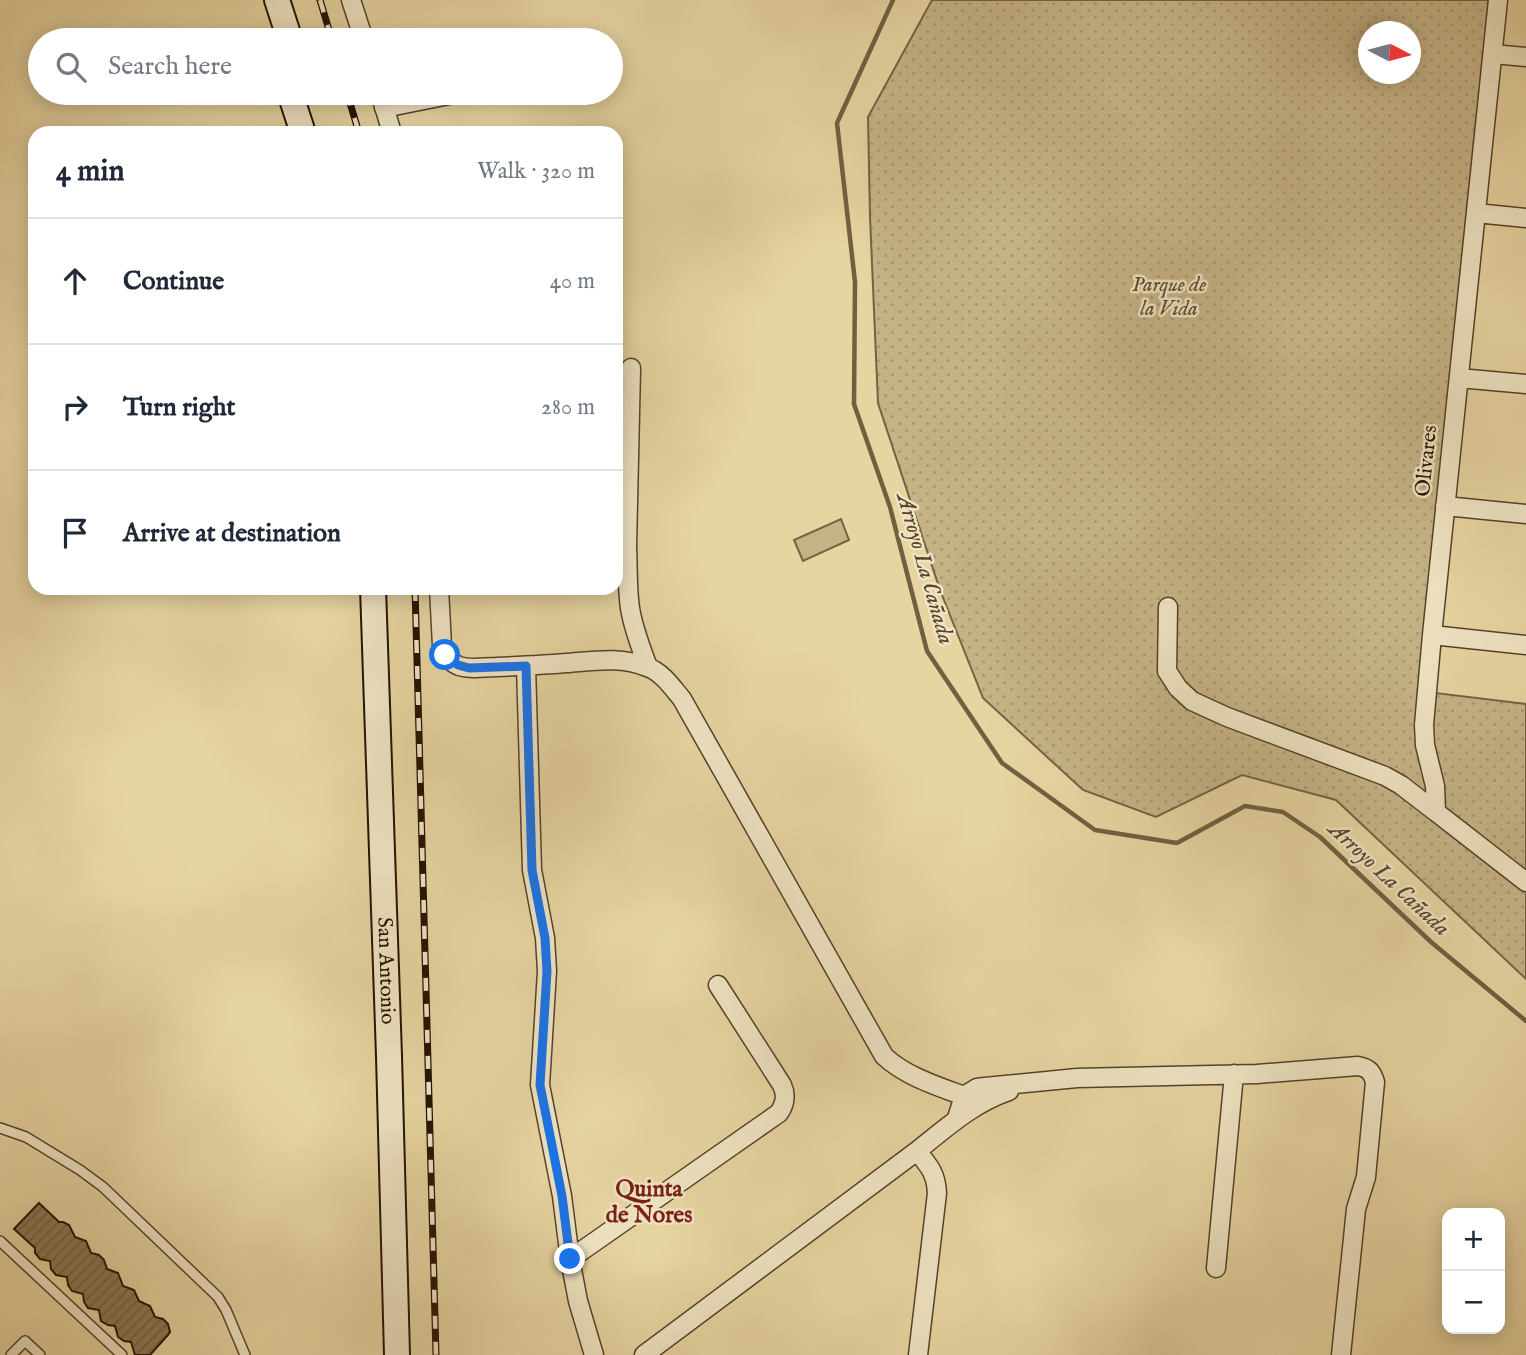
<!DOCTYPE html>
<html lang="en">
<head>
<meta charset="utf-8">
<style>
	:root { --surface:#fff; --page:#f6f6f7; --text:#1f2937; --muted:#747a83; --line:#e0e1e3 }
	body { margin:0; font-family:"IM FELL English",serif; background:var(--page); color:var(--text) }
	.controls { position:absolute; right:21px; bottom:21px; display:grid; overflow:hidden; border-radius:14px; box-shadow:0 4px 18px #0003 }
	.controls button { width:63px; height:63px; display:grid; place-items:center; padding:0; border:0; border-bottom:2px solid var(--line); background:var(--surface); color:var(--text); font:35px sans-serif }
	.compass { position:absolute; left:1358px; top:21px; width:63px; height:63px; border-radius:50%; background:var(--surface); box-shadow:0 4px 18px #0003; rotate:96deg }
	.stop { position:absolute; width:21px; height:21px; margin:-16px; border:5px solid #1a73e8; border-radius:50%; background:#fff }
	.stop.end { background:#1a73e8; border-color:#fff; box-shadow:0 2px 7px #0008 }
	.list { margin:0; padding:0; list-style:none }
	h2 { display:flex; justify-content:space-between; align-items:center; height:91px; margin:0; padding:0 28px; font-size:30px }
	h2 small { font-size:23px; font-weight:400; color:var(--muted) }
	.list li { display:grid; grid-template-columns:46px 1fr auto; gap:21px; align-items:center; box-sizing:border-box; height:126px; padding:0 28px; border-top:2px solid var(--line) }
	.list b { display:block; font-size:26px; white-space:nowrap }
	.list em { font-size:23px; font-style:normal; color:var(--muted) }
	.icon { flex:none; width:38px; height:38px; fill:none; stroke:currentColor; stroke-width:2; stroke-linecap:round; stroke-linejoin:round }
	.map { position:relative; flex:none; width:1526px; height:1355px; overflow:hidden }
	.search { position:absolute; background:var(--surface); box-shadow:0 4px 18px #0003; left:28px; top:28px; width:595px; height:77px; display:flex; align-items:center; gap:18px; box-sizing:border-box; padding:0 24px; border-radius:38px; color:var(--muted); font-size:26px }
	.panel { position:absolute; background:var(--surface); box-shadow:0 4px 18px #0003; left:28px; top:126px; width:595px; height:469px; border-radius:21px }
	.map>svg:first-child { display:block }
</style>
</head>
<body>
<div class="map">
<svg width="1526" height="1355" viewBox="0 0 1526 1355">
	<defs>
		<pattern id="green-dots" width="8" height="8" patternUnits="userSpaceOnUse" patternTransform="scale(1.75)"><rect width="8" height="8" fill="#c5b386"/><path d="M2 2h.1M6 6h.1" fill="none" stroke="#a99972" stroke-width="1.8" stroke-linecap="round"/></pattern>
		<pattern id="building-hatch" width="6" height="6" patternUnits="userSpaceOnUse" patternTransform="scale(1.75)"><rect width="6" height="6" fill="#897755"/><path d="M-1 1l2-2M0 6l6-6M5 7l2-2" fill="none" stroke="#706044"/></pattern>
	</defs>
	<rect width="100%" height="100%" fill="#e6d4a1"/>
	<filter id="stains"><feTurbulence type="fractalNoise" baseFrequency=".00286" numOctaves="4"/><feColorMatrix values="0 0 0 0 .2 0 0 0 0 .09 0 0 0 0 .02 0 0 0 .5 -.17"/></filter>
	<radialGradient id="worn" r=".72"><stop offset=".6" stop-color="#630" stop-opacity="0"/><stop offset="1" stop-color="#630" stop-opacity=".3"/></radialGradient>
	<path fill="url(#green-dots)" stroke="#746244" stroke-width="2" fill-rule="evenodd" d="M932,0h566l-71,692 99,12v275l-190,-179 -94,-25 -86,42 -73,-27 -100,-92 -43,-108 -62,-187 -8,-186 -2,-100zM1368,32h42v42h-42z"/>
	<path fill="#c5b386" stroke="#746244" stroke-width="2" d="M841,519l8,21 -46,21 -9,-21z"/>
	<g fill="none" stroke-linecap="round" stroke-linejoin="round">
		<path stroke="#715f41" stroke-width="4.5" d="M893,0l-56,123 18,159 -1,122 36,103 37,144 75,112 93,67 82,13 68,-37 38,6 37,25 111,105 95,79"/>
	</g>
	<path fill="url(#building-hatch)" stroke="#241202" stroke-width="2" d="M39,1203l20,19h4l6,3 6,12 11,4 5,12 8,2 5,5 3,9 11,4 5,13 11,4 5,11 11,5 5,11 8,2 5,5 2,8 -2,3 -18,20h-15l-4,-13 -7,-1 -6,-4 -3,-11 -7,-1 -7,-4 -2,-11 -11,-2 -4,-6 -1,-8 -11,-3 -4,-6 -1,-8 -11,-2 -5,-6 -1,-8 -10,-2 -5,-6v-5l-21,-19z"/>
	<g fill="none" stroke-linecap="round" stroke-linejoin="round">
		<defs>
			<path id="lane" d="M0,1128l26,9 54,33 23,17 115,110 8,13 19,45
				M0,1241l122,114
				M11,1355l14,-14 15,14"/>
			<path id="street" d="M351,0l13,40
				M1498,0l-66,635 -8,90 1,20 10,41 1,26 90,70
				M1493,54l33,3
				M380,93l12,40
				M384,108l75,-15
				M1476,213l50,5
				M631,368l-4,179c1,20 0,41 3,61 3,20 11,40 18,59
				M1459,378l67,6
				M1445,506l81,8
				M439,588l3,58c3,9 7,16 17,20 11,4 25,1 37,1 24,-1 47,-2 70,-4 27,-2 55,-7 81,4 15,5 25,20 35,32l202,357c21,20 53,30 80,40
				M1168,607l-1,64 11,17 14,13 35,16 158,59 16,9 35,27
				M1432,635l94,10
				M526,666l6,204 13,68 2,33 -7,114 22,111 8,63 8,42 16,54
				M957,1118l7,-22 13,-8 8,-1 92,-9 180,-4 101,-8c11,2 14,6 17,16l-9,95 -10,32 -15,146
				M917,1151c12,15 19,22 20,42l-19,162
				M570,1259l209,-146c6,-9 8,-17 3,-28l-64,-100
				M1216,1268l18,-194
				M644,1355l273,-204c29,-23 56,-48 92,-60"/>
			<g id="secondary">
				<path d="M277,0l13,40"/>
				<path d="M290,93l13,40"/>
				<path id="s1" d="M373,588l16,468 8,299"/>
			</g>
		</defs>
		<use href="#lane" stroke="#54422a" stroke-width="12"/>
		<use href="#street" stroke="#54422a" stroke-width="21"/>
		<use href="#secondary" stroke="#241202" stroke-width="28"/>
		<use href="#lane" stroke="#efe3c2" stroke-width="9"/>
		<use href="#street" stroke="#efe3c2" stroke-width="18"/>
		<use href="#secondary" stroke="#efe3c2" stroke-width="24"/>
		<defs>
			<path id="rail" d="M320,0l12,40
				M347,93l12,40
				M415,588l21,767"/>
		</defs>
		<use href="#rail" stroke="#241202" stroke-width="7"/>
		<use href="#rail" stroke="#efe3c2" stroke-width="4.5" stroke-dasharray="13" stroke-linecap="butt"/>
	</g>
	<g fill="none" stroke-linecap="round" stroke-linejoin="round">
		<path stroke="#1a73e8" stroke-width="9" d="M445,655l13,10 11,3 57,-2 6,204 13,68 2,33 -7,114 22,111 8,63"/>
	</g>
	<g text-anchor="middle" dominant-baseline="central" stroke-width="5" stroke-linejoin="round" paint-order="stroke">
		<g font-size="21" font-style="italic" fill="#5c4a30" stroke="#efe3c2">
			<text x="1169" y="285">Parque de<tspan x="1169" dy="24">la Vida</tspan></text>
		</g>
		<g font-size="21" fill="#241202" stroke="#efe3c2">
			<text transform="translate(1427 461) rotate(-84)">Olivares</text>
			<text stroke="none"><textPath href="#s1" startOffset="383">San Antonio</textPath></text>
		</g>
		<g font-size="23" font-style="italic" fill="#57452c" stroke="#efe3c2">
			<text transform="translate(925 569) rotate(74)">Arroyo La Cañada</text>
			<text transform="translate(1389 879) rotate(43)">Arroyo La Cañada</text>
		</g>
		<g font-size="23" font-weight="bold" fill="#7a1f14" stroke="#efe3c2">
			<text x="649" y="1189">Quinta<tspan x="649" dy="26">de Nores</tspan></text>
		</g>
	</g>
	<rect width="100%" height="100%" filter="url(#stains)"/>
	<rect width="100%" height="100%" fill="url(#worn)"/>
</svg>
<div class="controls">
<button>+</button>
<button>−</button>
</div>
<svg class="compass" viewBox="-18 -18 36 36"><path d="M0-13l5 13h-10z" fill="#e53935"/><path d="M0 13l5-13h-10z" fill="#747a83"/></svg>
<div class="stop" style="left:445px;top:655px"></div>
<div class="stop end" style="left:570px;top:1259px"></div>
<div class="search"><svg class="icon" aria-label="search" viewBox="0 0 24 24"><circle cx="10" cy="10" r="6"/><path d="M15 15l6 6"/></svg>Search here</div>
<section class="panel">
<h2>4 min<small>Walk · 320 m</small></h2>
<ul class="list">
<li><svg class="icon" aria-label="ahead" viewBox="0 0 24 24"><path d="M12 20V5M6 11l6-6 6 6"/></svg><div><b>Continue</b></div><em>40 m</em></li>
<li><svg class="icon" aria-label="right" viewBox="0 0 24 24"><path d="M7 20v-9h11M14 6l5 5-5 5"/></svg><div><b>Turn right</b></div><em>280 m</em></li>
<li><svg class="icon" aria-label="arrive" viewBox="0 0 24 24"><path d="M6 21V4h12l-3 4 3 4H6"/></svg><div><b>Arrive at destination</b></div></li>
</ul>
</section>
</div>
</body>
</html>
